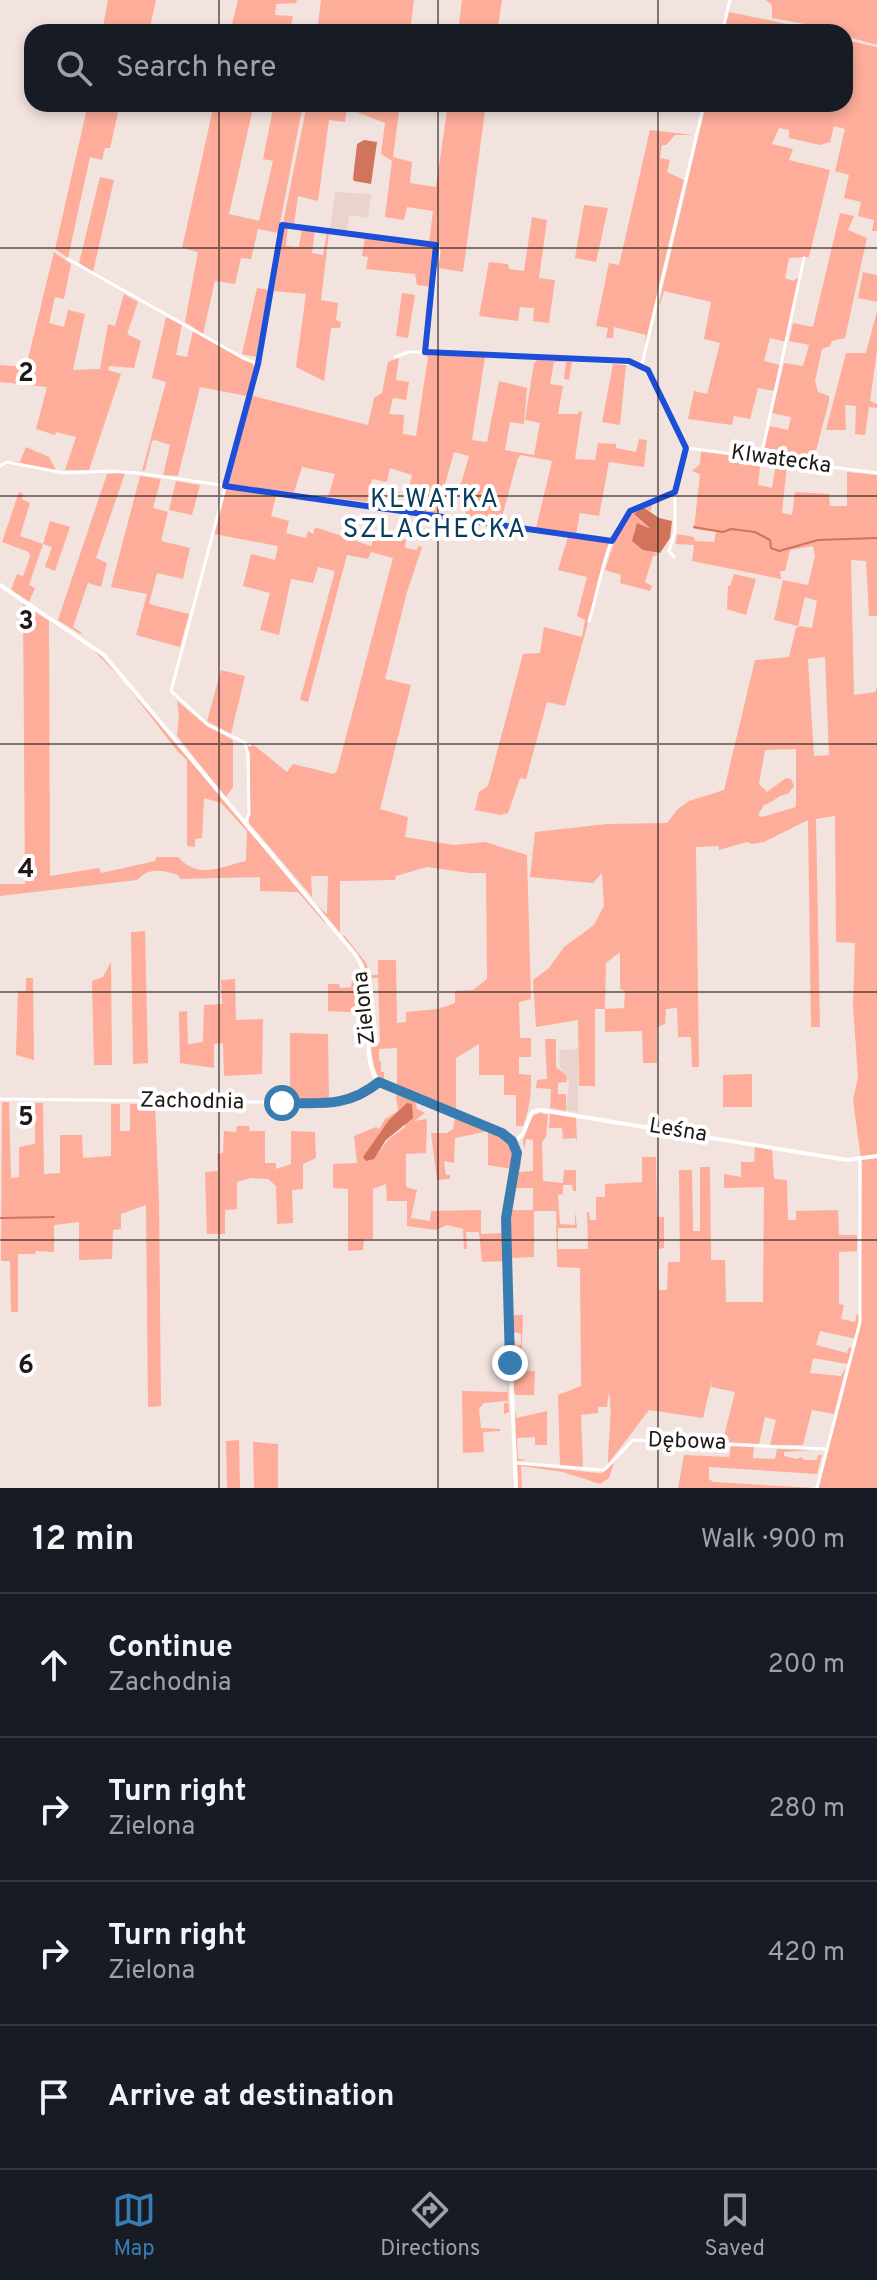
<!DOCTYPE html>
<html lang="en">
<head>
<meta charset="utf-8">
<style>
	:root { --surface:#171b24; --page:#242831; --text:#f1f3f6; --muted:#9ea1a6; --line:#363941; --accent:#387db2 }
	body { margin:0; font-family:Overpass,sans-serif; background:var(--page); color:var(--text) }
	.stop { position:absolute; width:24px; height:24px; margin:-18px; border:6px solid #387db2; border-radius:50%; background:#fff }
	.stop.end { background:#387db2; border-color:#fff; box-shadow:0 2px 8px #0008 }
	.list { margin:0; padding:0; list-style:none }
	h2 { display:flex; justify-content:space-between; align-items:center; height:104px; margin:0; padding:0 32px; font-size:34px }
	h2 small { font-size:26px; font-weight:400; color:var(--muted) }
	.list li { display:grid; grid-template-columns:52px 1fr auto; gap:24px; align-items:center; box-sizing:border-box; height:144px; padding:0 32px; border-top:2px solid var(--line) }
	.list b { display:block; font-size:30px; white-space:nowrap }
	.list p { margin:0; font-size:26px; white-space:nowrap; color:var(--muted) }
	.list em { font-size:26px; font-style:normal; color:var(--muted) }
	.icon { flex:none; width:44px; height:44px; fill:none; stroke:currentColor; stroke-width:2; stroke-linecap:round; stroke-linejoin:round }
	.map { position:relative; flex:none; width:877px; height:1488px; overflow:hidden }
	.search { position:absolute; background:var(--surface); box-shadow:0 4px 12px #0003; left:24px; right:24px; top:24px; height:88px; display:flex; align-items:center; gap:20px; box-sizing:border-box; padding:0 28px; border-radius:24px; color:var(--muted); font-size:30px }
	.sheet { height:680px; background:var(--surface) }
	nav { display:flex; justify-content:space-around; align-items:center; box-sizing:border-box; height:112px; border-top:2px solid var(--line); background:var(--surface); font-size:22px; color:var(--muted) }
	nav a { display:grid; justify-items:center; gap:4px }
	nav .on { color:var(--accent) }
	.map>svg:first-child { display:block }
</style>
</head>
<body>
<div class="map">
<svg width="877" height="1488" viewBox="0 0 877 1488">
	<rect width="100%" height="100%" fill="#f3e3df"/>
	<path fill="#ebd3cd" d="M335,192l36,2 -3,24 -19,-3 -2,17 -17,-3z
		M578,1049v63l-12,-2 3,-28 -9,-15 -1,-10 1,-7z"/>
	<path fill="#fdad99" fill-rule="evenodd" d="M108,0h48l-7,32h-47z
		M238,0h59l-1,3 -20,1 -1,11 18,1 -3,16h-60z
		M321,0h93l-4,32h-93z
		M462,0h40l-5,32h-39z
		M766,0h111v45l-32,-9v-4h-17l-18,-7 -38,-7v-13z
		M729,12l88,18 4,2h-97z
		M845,40l32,7v184h-5l2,-11 -16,-4 3,-14 -17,-4 5,-23 -14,-4 10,-42 -11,-3 -4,16 -10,3 -31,-7v-8l-10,-2 -7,16 21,5 -4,11 41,10 -21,87 -20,1 -4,20 8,3 5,-3v4l-12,60 -16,-4 -6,23 16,4 -6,26 -16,-3 -8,31 -16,-3 -2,9 -44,-6 6,-28 13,3 13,-51 -16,-4 7,-37 -47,-11 -4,13 2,3 -3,-4 47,-199h139z
		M88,104h26v7l4,2 -8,35h-5l-3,12 -12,-3 -22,101 -13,-9z
		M214,104h40l-25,110 30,7 14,-60 -10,-2 11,-55h29l-25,129 -20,-4 -7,30 -10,-1 -6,26 -20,-3 -12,53 -18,-12 13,-70 -16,-4z
		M307,104h93l-7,53 19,5 -2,21 26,4 12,-83h38l-23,168 -24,-4 1,-23 -11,-2 4,-32 -26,-4 -3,13 -19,-3 7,-56 -11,-7 4,-31 -38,-15 -2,14 -16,-2 -11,81 -20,-5 -4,28 -11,-1z
		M650,130l44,5h-19l-9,10h-4l-2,13 10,2 -3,12 17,8 -40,169 2,-14 -32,-8 -1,11h-7l2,-10 -12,-2 13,-63 10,2z
		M100,177l14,3 -21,92 -14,-9z
		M584,205l24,3 -12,54 -21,-4z
		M840,213l14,3 -6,14 19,8 -22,100 -13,3 -2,5 -8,3 -7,32 3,11 11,4v5l-16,61 -45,-8 -5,-4 7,-24 18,4 3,-13 -19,-4 12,-50 19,3 6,-21 -20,-4 4,-18 20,4z
		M532,217l15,3 -8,58 16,2 -6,43 -16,-2 1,-13 -14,-1 -2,14 -39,-5 10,-54 19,2 1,5 15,2z
		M288,227l-2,19 13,1 3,-19 13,2 -3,23 11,2 4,-23h2l-8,68 17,3 -2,17 5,2 -1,6h-9l-7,53 -28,-14 10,-73 -32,-3 10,-62z
		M365,237l71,10 2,4 -5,36 -16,-2 -2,-11 -49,-5 2,-12 -6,-1z
		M54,252l17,12 -7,35 -9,-2 -6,26 15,4 4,-17 17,4 -12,56 27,-1 8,-45 7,2 9,-32 14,8 -11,32 14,7 -7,27 -25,-2 -1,4 13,4 -32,96h-24l11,-33 -20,-5 -1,3 -19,-6 11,-42 -47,-5v-17l26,2z
		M863,272l14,3v27l-19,-4z
		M257,288l12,2 -13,67 -14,-3z
		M402,293l13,2 -7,43 -12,-2z
		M877,311v40l-7,50 7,3v4l-8,-1 -4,28 -10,-1 1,-28 -11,-1 1,25h-20l20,-77h20z
		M166,317l16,8 -6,30 11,2 6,-26 59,32 3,5 -8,28 -47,-9 -22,89 -15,-1 7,-30 -15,-5 -3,1 -7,29 -3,1 24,-89 -14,-4z
		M424,355l61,2 -13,83 15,2 12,-61 28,7 -3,36 -14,-2 -5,28 29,5 6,-32 -15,-3 9,-57 3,-3 35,2 -3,18 -5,-1 2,-17h-12l-4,22 13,2 -5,28h20l1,-3 3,1 -7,47 20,1 3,-17 18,1v4l20,4 3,-13 8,1 -3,27 -35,-5 -10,54 -19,-3 -4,22 -40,-7 16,-67 -31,-6 -3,3 -18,66 -47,-7 12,-1 8,-26 -13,-3 9,-31 -15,-4 -17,61 -33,-5 8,-33 -22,-7 -3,14 -15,-3 -5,23 -39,-5 7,-23 -33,-7 -8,25 -65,-8 21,-84 3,-4 115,29 6,-27 8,-5 6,-31 11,-4 -3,22 13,2 -3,18 -13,-2 -4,16 15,1 -1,19 13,2 12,-79z
		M613,364l13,1 -6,60 -18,-3z
		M26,447l23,10 7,13 -51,-9 15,1z
		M701,451l60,8 -3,26 14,3 4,-26 11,2 -5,49 10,2 3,-23 34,2 1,12h17v-34l30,3v141h-8l-3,-55 -15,-1 3,135 21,-3 2,-5v801h-60l40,-149 -37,-8 -4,14 31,8 2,-6 4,2 -6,15 -34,-6 -3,15 31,3 5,-9 -12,47 -22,-4 -9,35h-33l6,-25 -11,-3 -6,27 -34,-2 -2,-2 12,-48 -24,-5 2,-11 -10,42 -54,-8 -41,54c0,-25 5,-49 1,-72l-2,15h-9v6l-17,2 2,53 -23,-3 -2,-70 23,-9 -1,-118 -23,-1 -1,-56h-22v46l-23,1v8h-3l1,-61 2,5h22v-22h-17l-3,14h-3l8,-39 3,1 -2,8 14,-1v-31l-7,-1 -2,11 -1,-10 9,-24 10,-4 1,2h5l-2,23 -4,5 1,39 20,2 1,-13h12v21h-3l-1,-6h-9v9l-5,1 2,29 15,1v-13l2,16h-19v21h30l-1,-37h2l1,8h6v-23h9v-13l37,-2v-25h14l1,60h7v31l-6,1 1,41h8l1,-28h12l-1,-92h13l1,61h7v-64h10l1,93h14l1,42h37l1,-115 -40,1v-14l17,3v-15h13l1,-17 17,4 2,30 13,1 1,40h8v-9l42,-1 1,25h18v16l-18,1v52l5,1 -3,14 14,3 2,-9 3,5 2,-151 -9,-67 5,-23 -5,-71 2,-63 -19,-1 -1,-126 -19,3 4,208h-9l-3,-207 -44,22 -12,2 -5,-2 -28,8v-4l-23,1 3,220h-7l-1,-30h-13l-1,-29 -11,1 -1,15 -8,3v36h-14l-1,-32 -37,1v-23h-10v77h-16l-1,-66 -42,7 -3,-47 16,-12 15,-21 30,-22 10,-19 -2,-33 -9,10 -63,-6 5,-45 72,-8 60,-1 11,-14 11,-8 35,-11 31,-130 34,-3 7,-29 4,-2 12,2 5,-27 -12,-4 -7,29 -24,-6 9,-40 25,5 7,-29 -2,-10 -23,4 -5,21h-5l1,8 -89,-18 2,-16 -18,-1 1,-10 17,3 1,4 19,1 2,-10 -22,-3 6,-55 -8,-3 8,-7zM825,657l4,98 -15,1 -6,-97zM796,749v58l-34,10 -4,-2 6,-10c9,-2 13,-10 24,-11l6,-8 -3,-7 -5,-1 -19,14 -8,-8 6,-34zM620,952v37l5,2 -1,17 -19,1 1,-46z
		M125,473l-29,85 11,5 -6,24 -13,-4 -15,44 9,6 -2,1 -22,-14 49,-146z
		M140,476l21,3 -8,29 15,4 -7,29 29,7 -7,31 -26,-6 -8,31 40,10 -9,33 -44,-12 11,-41 -36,-7z
		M176,481l24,4 -8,30 -23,-5z
		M230,488l46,8 -5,20 18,5 -3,12 20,5 2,-7 5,3 2,-6 6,1 50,17 3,-9 3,1 1,-4 28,6 -1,8 12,2 1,-4 4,1 -15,45 -22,87 26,6 -31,124 28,8 -3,20 49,8 31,-3 42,13 4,144 -12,3 1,36h11v19h-12v17l12,1c0,19 -1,33 -8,51h-7v-31h-12v-20h-25v-31l-23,14v51l24,11 -1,2 -91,-38 9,1v-37l-18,1v12h2v11h3v10c-17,-10 -13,-62 -14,-82l3,43h7l-2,-65h-8v15l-6,-29 -22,-28 2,-1 22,28 4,12h8v-15h18l1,63 9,-1v-10l32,-3 17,-6v-12l18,-1 14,-11 -1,-106h-17l-42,-6 -31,9 -1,4 -55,1v53l-25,-30 12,10 1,-38h-17l1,21 -63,-74 1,-68 -6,-14 11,5 32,26 6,-8 41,10 3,-3 56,-213 -22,-6 -3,7 -21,-4 -39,147 -8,-2 35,-129 -17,-4 -5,16 -22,-4 -12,56 -19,-5 10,-37 -27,-7 8,-32 24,6 3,-14 -64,-12 12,-44z
		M19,492l4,2 -1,5 8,4 -10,33 23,8 7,-23 20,6 -15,44 -10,-4 7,-20 -9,-3 -14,41 6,3 -6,14 -18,-12 6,-16 6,2 7,-19 -1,-5 -27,-10z
		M652,503l-1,8 -8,-4 -8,8 16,14 -1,2 -10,-7 -6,7c2,16 14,17 24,24l-5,1 -8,26 7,4 -2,5 -30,-8 1,-8 -16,-5c9,-26 16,-59 47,-67z
		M568,537l42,6 -45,163 -18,-4 -21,77 -6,-1 -12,35 -8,2 -25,-5 4,-18 9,-6 35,-132 17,-1 4,-26 38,10 3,-17 -8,-4 10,-39 -29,-7z
		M734,574l22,5 -10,36 -19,-6 1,-23h2z
		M23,604l73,46 26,29 -30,-30 -43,-28 1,255 49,-8 2,5 54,-12 1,-4h22c21,23 41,10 68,4l1,-30 -26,-28 -17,-5 -2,40 -7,1v8l-8,-1v-86l-9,-8 -54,-70 203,240 -2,1 -27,-31 -38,-1v-14l-80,2 -2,-4c-16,-5 -29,-8 -41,5l-137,16v-12h25z
		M221,670l24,6 -14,58 -24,-13z
		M177,701l30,25 26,14v47l-7,10 -49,-61 2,-21z
		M145,931l3,132 -15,1 -2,-132z
		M111,962l1,103h-18l-2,-84 11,-4z
		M26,978h7l1,82 -18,-5 2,-63 8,-1z
		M235,979l1,41 27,-1 -1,55 -38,2 -1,-33 -9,1v24l-34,-5 -1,-51 8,-1 1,33 15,-2 1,-37 18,-1 -1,-24z
		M352,980h11l2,33 -37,-2v-27h11l1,4 11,-1z
		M290,1033l38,1 1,67h-39z
		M545,1039h11v28l10,8 1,7 -9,1v11h8v17l-16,-3 1,-19 -15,-1 1,-8 10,-1z
		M752,1074v33h-29v-32z
		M398,1094l17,6 2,9 8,4 -11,8 12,-2 1,4 -1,30 -20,1v33l11,3 -6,28 19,3 1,-10 50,-1v24l21,-1 2,28 -22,1 -3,-30h-13l1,17h-3l-1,-20 -16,-4 -11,5 -29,-4v-25h-20l-1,-17 -13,5v50h-9l-1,11 -15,1v-62l-15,-1v-24l24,-1 -3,-27 22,-9 3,2 6,-10 13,-8 -2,-15zM405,1106v21l-16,12 -15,19c3,-27 13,-33 31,-52z
		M2,1102h7l2,76 8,-1v-30l16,-3v-41h8l1,71 16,-1v-38h22l1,23 28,-2v-52h9v27h10v-27h25l4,96 2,206 -13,1 -2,-202 -25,9v15l-8,1 -1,29 -33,1v-38l-25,3v27l-18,-1 -1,3h-17v58h-7l-1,-51h-9v-5z
		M550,1113l26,4 1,24 -1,-3 -13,1 -1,-11h-13z
		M455,1117l30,12 -1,3 -29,6 -1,25 -10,-2 2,14h4v4l-13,1 -6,-47h16l6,-4z
		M237,1126h12l1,5h15v32h11v6l15,-5v-33l24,1 1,26 -13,6v25l-11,1 1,33 -16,1 -1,-38 -8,-7 -17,-1 -14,4v27l-12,1v24h-18l-2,-62 13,-1 -1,-17 6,-1 1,-22 12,1z
		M488,1131l15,7 9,8v23l-24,-4z
		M512,1315h11l-2,56h14l-1,24h-18l-3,-3 -2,-51h4l1,5 5,-1v-11l-6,-2 -3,5z
		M507,1382l2,30 -5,2v-11h4l-1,-2 -23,2 -5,6 2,19 19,1v2l-17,1 1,20 -21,1 -1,-62 45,1z
		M547,1411v34h-12v-8l-18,1 1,21 9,1 -10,1 -4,-48h3v5z
		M239,1440l1,48h-13l-1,-47z
		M253,1442l25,2v44h-24z
		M731,1445l23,1 -1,12 22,1 2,-10 36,1 -29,2v4l12,3 6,-2 2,3h13l1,-5h4l-5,19 -108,-7v12l4,3 101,6h-136l6,-33 45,2z
		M614,1463l-5,15 -9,6 -37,-12 -42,-6 1,22h-4l-1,-24 80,9h5z"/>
	<path fill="#d2735b" d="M364,140l13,2 -6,42 -17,-3 -1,-2 4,-35z
		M643,507l16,11 13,3 -2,17 -10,15 -17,-3 -11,-9 5,-18 14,6 -17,-15z
		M407,1103l5,1 1,14 -27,22 -12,19 -8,2 -3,-4 26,-37z"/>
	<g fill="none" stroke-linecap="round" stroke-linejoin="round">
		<path stroke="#d2735b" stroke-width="2" d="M694,527l29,5 8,-3 24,3 15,8 1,8 8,3 39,-11 59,-2
			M0,1218l54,-1"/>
		<path stroke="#fff" stroke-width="3" d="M722,32l8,-32
			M68,259l175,99 15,6
			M395,357l14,-5h16l217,12
			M642,364l62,-260
			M642,364l10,13 34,71
			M687,448l190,25
			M761,457l43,-199
			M0,466l7,-4 57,11 47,-2 26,2 475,68
			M674,557l-5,-6 6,-19v-40
			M589,621c10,-30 18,-97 46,-114 12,-7 28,-9 40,-15l11,-44
			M245,744l3,9 1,61 -4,9
			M250,745l-42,-20 -37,-34 87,-327 24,-139 154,20 3,6 -14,101
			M0,1099l330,4 20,-4 29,-17
			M515,1463l89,7 29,-30 193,9
			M817,1488l43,-166v-162"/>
		<path stroke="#fff" stroke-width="4" d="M0,585l104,70 251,299c26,36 2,96 22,126l125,53 10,8 5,12 -12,71 11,264
			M514,1143l9,-9 9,-22 8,-2 307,50 30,-4"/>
	</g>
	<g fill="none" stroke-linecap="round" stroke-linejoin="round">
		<path stroke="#387db2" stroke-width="10" d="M282,1103c38,0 65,5 97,-21l123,51 10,8 5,12 -11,65 4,145"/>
	</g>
	<path fill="none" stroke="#1d4ed8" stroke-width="6" stroke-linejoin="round" d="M282,225l154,20 -11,107 204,9 19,9 38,78 -11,44 -45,19 -18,30 -387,-55 33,-122z"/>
	<path fill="none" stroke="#1e1917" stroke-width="2" stroke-opacity="0.55" d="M219,0v32M438,0v32M658,0v32M219,104v1384M438,104v1384M658,104v1384M0,248h877M0,496h877M0,744h877M0,992h877M0,1240h877"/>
	<g text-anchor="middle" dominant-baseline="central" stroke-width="8" stroke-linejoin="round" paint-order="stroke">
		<g font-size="22" fill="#1e1917" stroke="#fff">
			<text transform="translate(781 460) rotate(8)">Klwatecka</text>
			<text transform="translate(365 1008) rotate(-96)">Zielona</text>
			<text transform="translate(192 1102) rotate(1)">Zachodnia</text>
			<text transform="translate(678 1131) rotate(9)">Leśna</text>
			<text transform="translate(687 1442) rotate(2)">Dębowa</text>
		</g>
		<g font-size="26" letter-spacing="2" fill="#093d60" stroke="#fff">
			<text x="435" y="500">KLWATKA<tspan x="435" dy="30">SZLACHECKA</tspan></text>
		</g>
	</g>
	<g font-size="26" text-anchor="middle" font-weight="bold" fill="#1e1917" stroke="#fff" stroke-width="8" stroke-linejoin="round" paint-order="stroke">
		<text x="26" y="381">2</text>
		<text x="26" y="629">3</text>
		<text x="26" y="877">4</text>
		<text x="26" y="1125">5</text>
		<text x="26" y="1373">6</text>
	</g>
</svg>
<div class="stop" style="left:282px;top:1103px"></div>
<div class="stop end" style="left:510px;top:1363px"></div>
<div class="search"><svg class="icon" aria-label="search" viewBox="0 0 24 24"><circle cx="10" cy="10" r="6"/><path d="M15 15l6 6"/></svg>Search here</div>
</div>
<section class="sheet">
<h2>12 min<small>Walk · 900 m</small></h2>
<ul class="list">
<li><svg class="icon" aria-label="ahead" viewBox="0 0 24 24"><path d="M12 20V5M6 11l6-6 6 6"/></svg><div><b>Continue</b><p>Zachodnia</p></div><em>200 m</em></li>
<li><svg class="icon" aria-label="right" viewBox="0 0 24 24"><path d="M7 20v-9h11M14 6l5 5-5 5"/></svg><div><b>Turn right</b><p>Zielona</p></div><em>280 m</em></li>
<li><svg class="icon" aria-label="right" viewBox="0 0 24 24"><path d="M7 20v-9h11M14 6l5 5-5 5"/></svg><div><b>Turn right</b><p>Zielona</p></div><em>420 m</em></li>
<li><svg class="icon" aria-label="arrive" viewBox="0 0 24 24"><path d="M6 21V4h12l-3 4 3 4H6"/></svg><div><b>Arrive at destination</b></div></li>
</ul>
</section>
<nav>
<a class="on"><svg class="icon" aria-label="map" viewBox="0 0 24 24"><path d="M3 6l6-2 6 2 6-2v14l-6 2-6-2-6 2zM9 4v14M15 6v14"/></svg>Map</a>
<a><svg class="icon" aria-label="directions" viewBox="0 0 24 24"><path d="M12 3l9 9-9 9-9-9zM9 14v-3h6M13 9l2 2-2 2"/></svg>Directions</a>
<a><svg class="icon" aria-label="saved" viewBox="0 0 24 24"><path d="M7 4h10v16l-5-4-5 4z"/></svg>Saved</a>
</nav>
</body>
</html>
